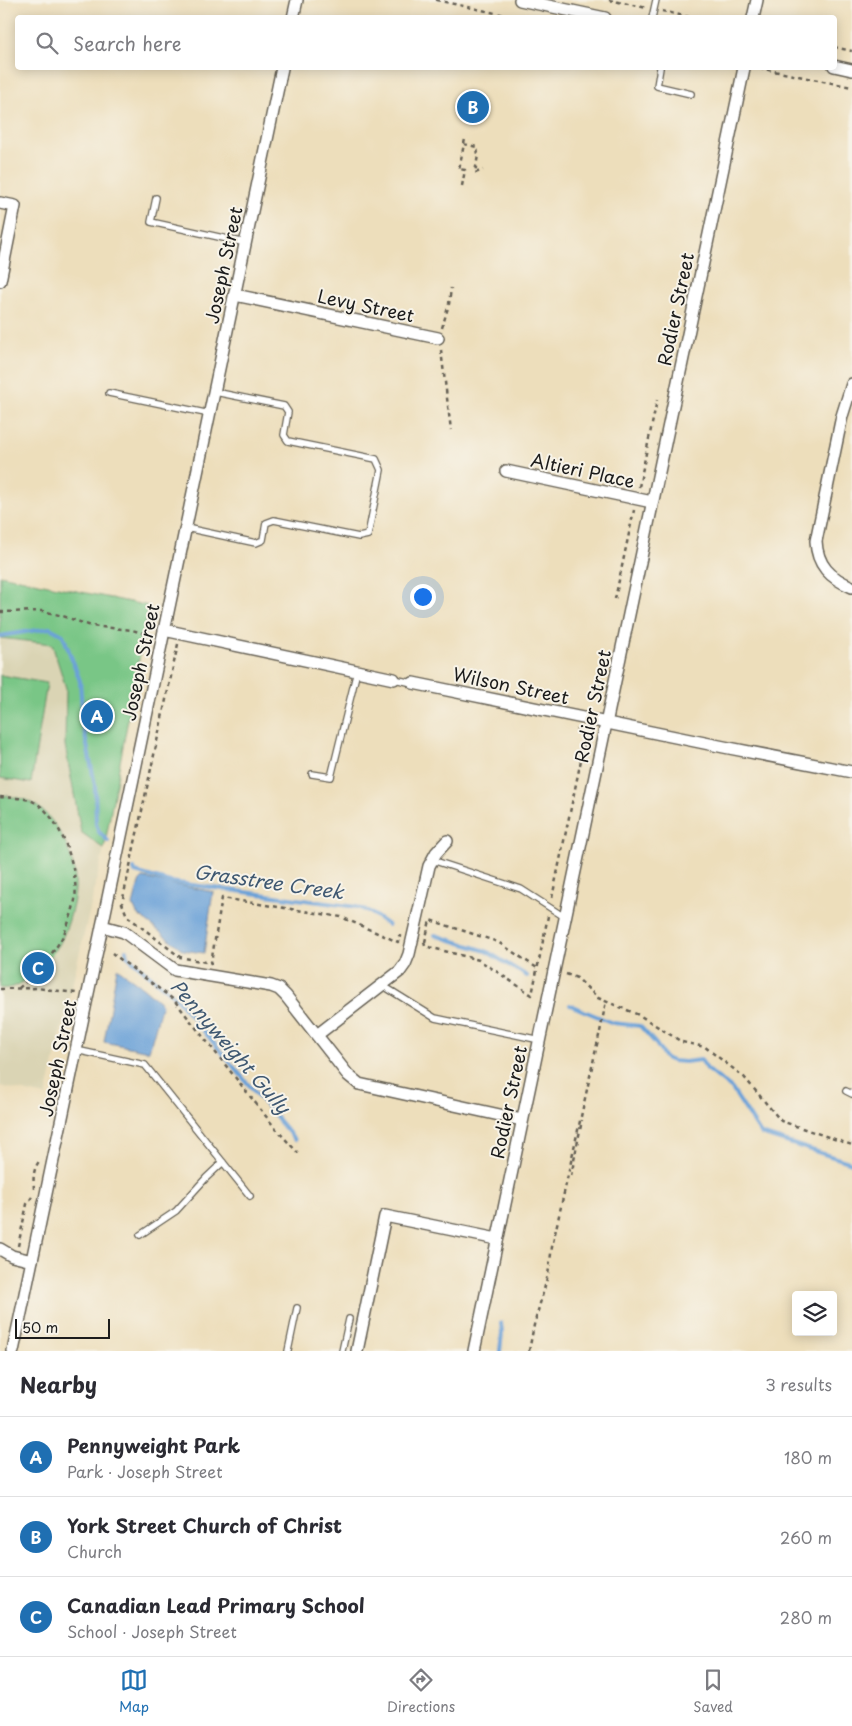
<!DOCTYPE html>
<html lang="en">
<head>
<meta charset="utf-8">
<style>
	:root { --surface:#fff; --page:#f2f2f3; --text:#2b2b33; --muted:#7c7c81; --line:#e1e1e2; --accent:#1f6fb2 }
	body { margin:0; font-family:"Playpen Sans",sans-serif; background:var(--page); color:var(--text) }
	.controls { position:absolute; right:15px; bottom:15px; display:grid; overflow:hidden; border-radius:5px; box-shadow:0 2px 12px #0003 }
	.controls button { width:45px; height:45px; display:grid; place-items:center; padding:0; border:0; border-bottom:1px solid var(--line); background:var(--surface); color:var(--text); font:25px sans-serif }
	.scale { position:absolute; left:15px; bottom:12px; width:95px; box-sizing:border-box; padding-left:5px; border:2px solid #1c1c1c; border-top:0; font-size:14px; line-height:18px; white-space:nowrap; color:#1c1c1c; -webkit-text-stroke:4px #f7f3e8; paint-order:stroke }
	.you { position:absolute; left:422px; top:596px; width:18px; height:18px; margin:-12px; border:4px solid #fff; border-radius:50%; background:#1a73e8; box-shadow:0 0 0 8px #1a73e833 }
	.badge { display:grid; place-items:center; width:32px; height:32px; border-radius:50%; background:var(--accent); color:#fff; font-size:16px; font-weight:700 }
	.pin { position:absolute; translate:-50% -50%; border:2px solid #fff; box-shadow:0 1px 5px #0006 }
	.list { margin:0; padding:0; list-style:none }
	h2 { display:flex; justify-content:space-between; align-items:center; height:65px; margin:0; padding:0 20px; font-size:21px }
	h2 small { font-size:16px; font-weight:400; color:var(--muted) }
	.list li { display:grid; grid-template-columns:32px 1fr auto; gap:15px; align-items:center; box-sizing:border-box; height:80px; padding:0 20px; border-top:1px solid var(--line) }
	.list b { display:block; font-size:19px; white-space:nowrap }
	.list p { margin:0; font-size:16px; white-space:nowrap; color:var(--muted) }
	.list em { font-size:16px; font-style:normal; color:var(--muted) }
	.icon { flex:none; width:28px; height:28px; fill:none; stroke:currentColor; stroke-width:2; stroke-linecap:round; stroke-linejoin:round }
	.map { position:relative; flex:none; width:852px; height:1351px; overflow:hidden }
	.search { position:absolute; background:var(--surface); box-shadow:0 2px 12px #0003; left:15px; right:15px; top:15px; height:55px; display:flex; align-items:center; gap:12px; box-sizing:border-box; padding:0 18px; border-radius:5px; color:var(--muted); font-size:19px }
	.sheet { height:305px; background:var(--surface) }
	nav { display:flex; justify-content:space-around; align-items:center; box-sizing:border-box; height:70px; border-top:1px solid var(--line); background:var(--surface); font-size:14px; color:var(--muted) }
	nav a { display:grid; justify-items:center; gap:2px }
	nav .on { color:var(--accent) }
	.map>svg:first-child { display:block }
</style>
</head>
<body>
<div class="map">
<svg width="852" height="1351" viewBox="0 0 852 1351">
	<rect width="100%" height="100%" fill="#f7f3e8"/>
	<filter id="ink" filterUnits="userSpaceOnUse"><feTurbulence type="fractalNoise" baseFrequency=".02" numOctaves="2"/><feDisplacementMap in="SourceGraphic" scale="10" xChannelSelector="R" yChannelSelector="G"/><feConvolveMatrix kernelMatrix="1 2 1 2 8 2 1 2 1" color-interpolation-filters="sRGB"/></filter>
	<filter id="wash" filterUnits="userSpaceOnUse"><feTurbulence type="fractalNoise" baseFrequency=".0096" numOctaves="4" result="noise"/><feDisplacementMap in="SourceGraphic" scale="20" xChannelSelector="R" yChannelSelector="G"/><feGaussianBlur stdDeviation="1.12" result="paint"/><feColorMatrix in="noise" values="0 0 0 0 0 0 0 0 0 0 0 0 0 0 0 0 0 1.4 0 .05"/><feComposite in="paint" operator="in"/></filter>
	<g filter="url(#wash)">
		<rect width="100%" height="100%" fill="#eddebb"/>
		<path fill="#dad4b4" d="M0,638l52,6 14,44 -1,57 16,87 23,17 -58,247 -46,-10z"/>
		<path fill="#79c686" stroke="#4a7151" d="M0,575l149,31 -45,243 -23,-17 -16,-87 1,-57 -14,-44 -52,-6z
			M0,675l47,8 -16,100 -31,-5z
			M0,795c7,1 16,2 23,4 29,9 50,51 52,79 2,20 -7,50 -16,67 -4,7 -12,14 -18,20 -11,12 -23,25 -41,23z"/>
		<path fill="#6aa1d8" stroke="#435e7a" d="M143,878l70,14 -9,61 -21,-3 -46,-36 -4,-9 6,-23z
			M117,968l28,21 17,15 -13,47 -45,-9z"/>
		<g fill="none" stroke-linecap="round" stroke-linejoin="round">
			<path stroke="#6aa1d8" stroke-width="4" d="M0,636l50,-8 13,7 17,46 3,44 12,60 1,39 3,8 9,9
				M134,869l1,3 35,10 187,25 13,5 18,13
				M435,935l51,16 41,25
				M126,950l1,6 49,42 119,142
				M570,1005l43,18 27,3 16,18 9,14 7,3 13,1 16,-2 6,9 25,20 29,45 91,29
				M500,1351l2,-18 -1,-10"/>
		</g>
	</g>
	<g filter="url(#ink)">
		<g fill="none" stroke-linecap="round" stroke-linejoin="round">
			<defs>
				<path id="service" d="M652,18l4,-18
					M660,68l-3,18 34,8
					M156,198l-5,24 95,21
					M109,393l101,21
					M186,528l70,15 7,-3 3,-17 8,-3 85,17 9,-2 13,-65 -5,-11 -88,-18 -4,-6 4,-23 -4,-6 -69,-14
					M394,679l19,4
					M312,774l19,3 26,-106
					M432,860l89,29 45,29
					M382,985l53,33 105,22
					M76,1050l69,15 105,131
					M846,1091l6,3
					M140,1235l36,-24 30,-33 17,-16
					M288,1351l9,-43
					M342,1351l7,-32"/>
				<path id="minor" d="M520,0l85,18
					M293,18l4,-18
					M753,18l4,-18
					M834,66l18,4
					M0,203l15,3 -15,75
					M235,295l203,43
					M852,384l-10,32 -26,125c1,24 14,37 36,46
					M506,471l146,31
					M164,630l230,49
					M413,683l311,64 128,25
					M102,926l22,6 51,38 96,16 8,3 7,7 62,79 11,9 163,36
					M317,1035l83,-64 5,-7 4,-10 20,-88 7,-13 11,-12
					M0,1249l12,7 20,5
					M13,1351l269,-1283
					M357,1351l28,-135 112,23
					M474,1351l270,-1283"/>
			</defs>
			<use href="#service" stroke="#656054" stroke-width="8"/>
			<use href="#minor" stroke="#656054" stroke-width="14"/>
			<path stroke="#656054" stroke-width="2.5" stroke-dasharray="4 4" stroke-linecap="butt" d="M436,0l82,18
				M609,0l38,8
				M662,11l31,7
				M834,47l18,4
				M759,68l93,19
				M464,144l13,3 1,8 -3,18 8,-3
				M462,186l3,-16 -6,-1 6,-30
				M442,328l7,-24 2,-16
				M441,350l10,80
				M639,487l18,-87
				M615,599l19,-89
				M0,612l43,-1 20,5 28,10 41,4 20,6
				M178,644l-56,259 5,13 53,41 31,6 11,-65 119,19 57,25 1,-6 3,1
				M0,797c10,1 25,0 34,5 27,14 45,69 41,98 -2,11 -7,25 -12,36 -11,20 -27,37 -44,52
				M552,898l33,-157 -6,-8h-3l1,-4
				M424,942l1,4 54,14 53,35 16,-79
				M425,942l5,-22 68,22 39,26
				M112,953l62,47 102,129 22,24
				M566,974l11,4 21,20 41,17 43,27 23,5 39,30 37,44 71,24
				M0,989l37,-1 39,5
				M600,1032l6,-31
				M571,1176l11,-56
				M34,1189c-1,-12 -1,-21 7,-30
				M18,1246l9,-42 5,-7
				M529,1351l5,-26 14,-50 4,-28 48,-216"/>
			<use href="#service" stroke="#fff" stroke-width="5.5"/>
			<use href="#minor" stroke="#fff" stroke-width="11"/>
		</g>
	</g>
	<g text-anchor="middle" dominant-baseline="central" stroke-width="4" stroke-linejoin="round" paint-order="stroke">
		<g font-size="18" fill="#1c1c1c" stroke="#f7f3e8">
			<text transform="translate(223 265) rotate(-78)">Joseph Street</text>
			<text transform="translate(366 305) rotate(12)">Levy Street</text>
			<text transform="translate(675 309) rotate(-78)">Rodier Street</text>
			<text transform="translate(583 470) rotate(12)">Altieri Place</text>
			<text transform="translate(140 662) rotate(-78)">Joseph Street</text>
			<text transform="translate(511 685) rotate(12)">Wilson Street</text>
			<text transform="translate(592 706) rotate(-78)">Rodier Street</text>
			<text transform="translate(57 1058) rotate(-78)">Joseph Street</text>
			<text transform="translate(508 1102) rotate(-78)">Rodier Street</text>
		</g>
		<g font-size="19" font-style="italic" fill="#3f5871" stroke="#f7f3e8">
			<text transform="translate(269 881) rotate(8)">Grasstree Creek</text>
			<text transform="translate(231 1046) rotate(49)">Pennyweight Gully</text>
		</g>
	</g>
</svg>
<div class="controls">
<button><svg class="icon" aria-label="layers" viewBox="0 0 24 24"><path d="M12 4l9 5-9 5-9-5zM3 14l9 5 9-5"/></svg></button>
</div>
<div class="scale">50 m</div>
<div class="you"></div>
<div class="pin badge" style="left:97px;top:716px">A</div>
<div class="pin badge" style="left:473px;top:107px">B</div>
<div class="pin badge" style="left:38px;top:968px">C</div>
<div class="search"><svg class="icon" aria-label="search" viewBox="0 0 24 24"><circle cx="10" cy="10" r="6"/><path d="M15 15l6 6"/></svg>Search here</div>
</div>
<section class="sheet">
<h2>Nearby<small>3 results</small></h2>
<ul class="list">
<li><span class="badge">A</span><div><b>Pennyweight Park</b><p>Park · Joseph Street</p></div><em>180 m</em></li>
<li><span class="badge">B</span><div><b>York Street Church of Christ</b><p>Church</p></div><em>260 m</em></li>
<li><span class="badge">C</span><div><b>Canadian Lead Primary School</b><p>School · Joseph Street</p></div><em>280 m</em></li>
</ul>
</section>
<nav>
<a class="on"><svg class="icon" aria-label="map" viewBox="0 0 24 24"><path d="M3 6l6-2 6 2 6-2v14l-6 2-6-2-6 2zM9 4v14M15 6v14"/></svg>Map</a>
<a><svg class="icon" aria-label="directions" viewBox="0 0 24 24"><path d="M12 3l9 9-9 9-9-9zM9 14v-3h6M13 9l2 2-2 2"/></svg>Directions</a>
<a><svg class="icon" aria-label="saved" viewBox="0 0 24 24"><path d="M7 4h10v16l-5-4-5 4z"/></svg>Saved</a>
</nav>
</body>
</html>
